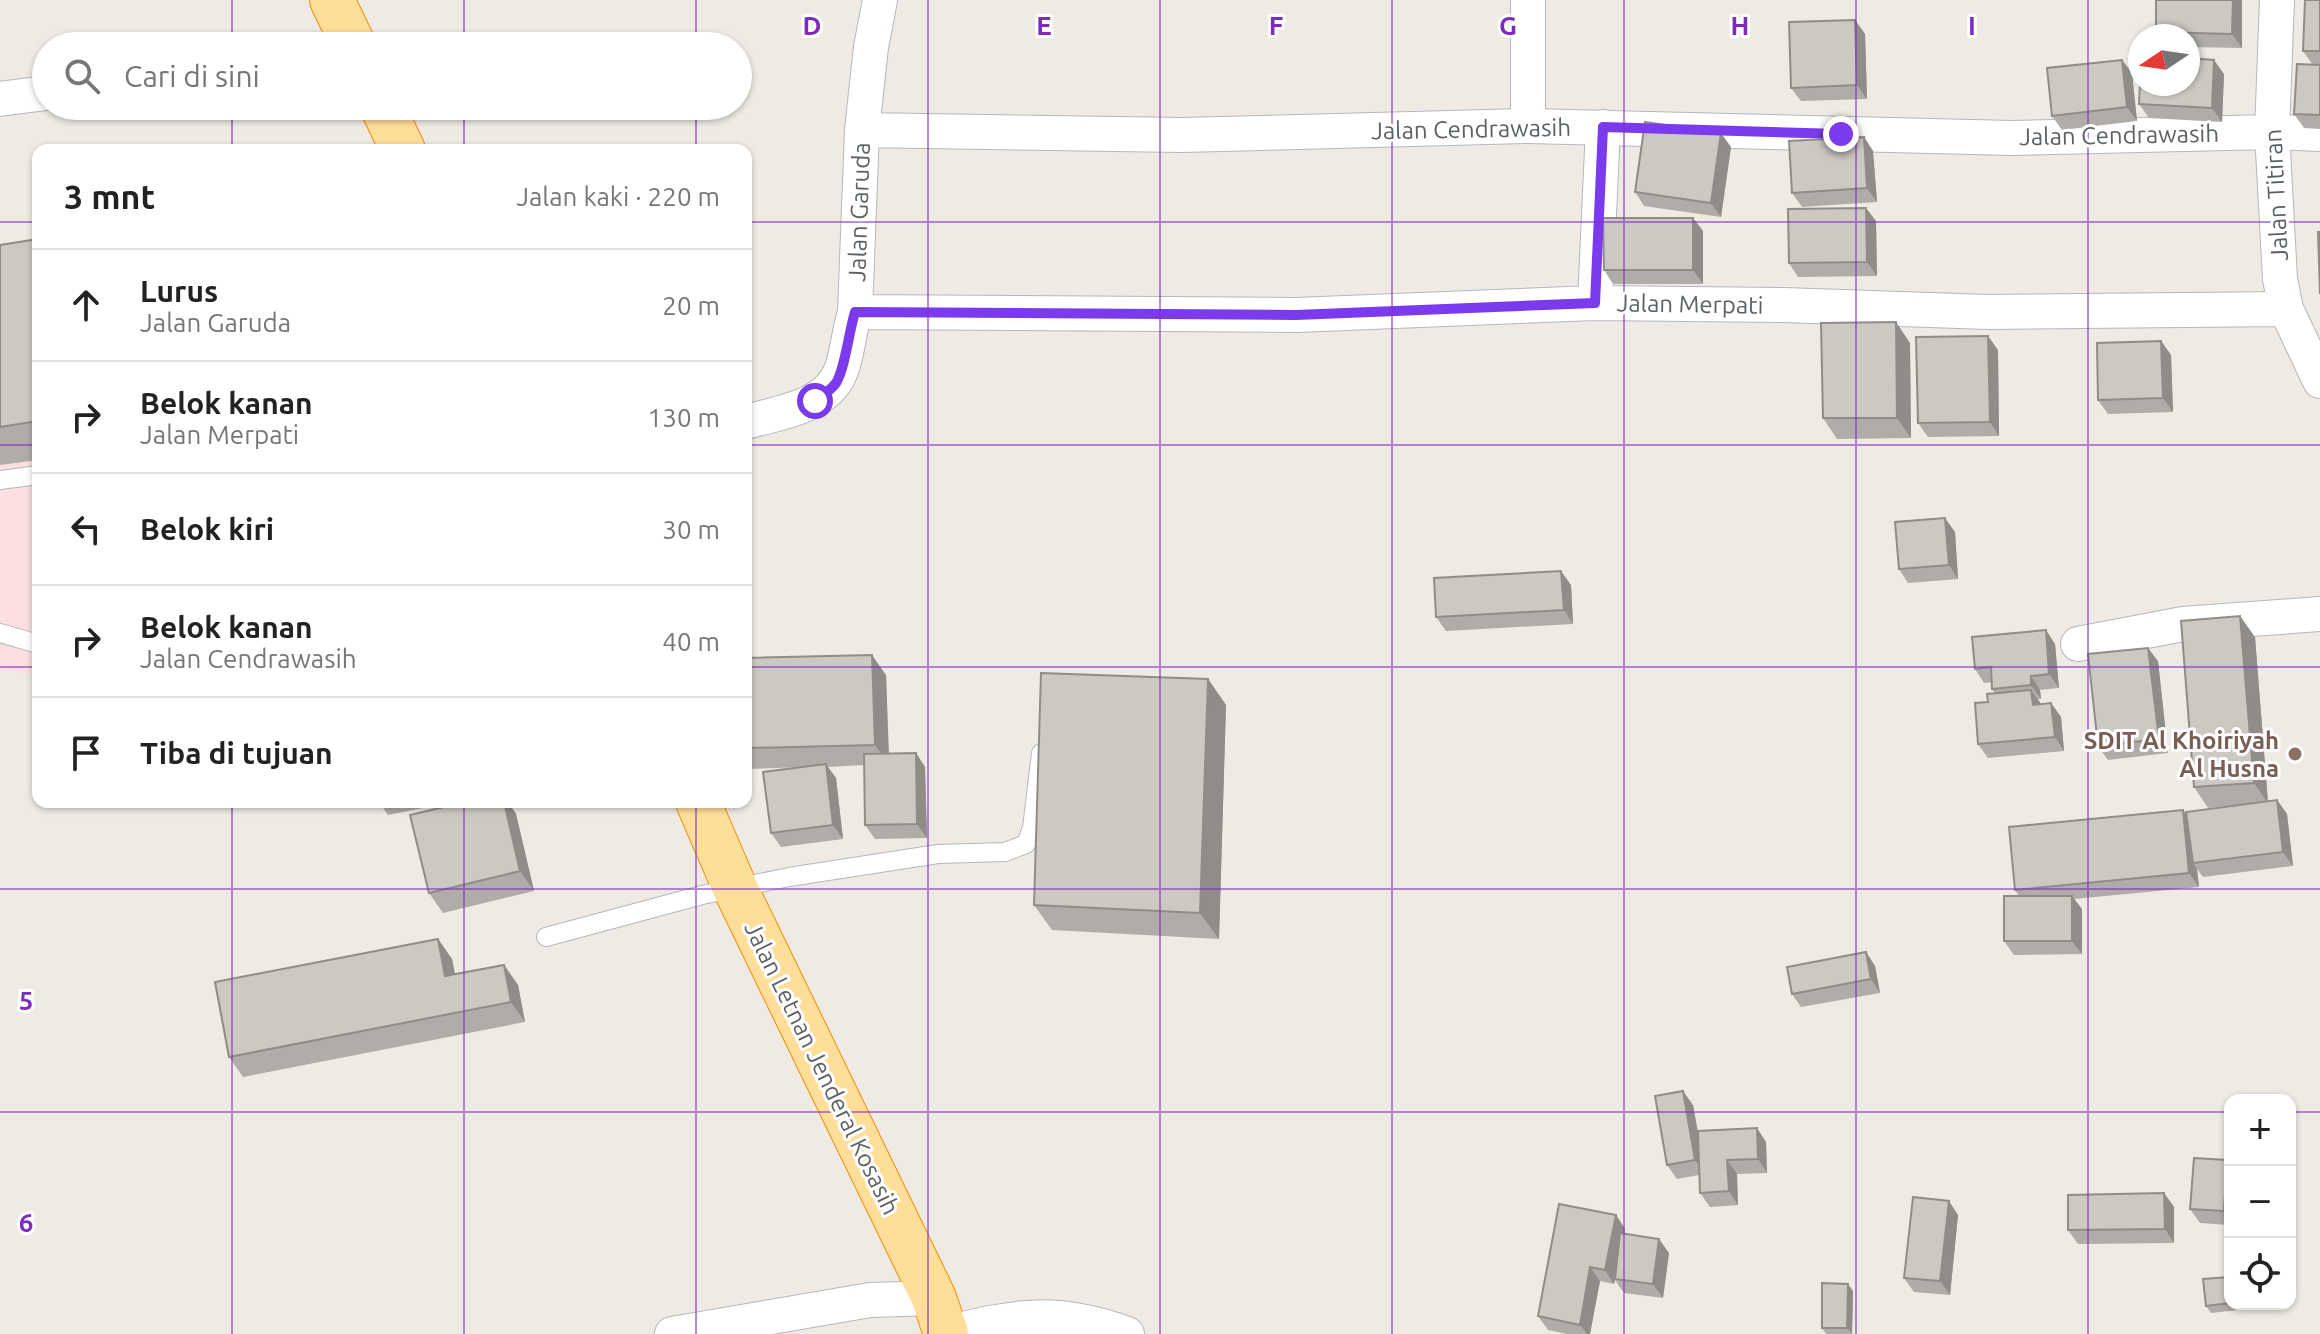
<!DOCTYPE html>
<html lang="id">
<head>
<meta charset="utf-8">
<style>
	:root { --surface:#fff; --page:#f6f6f6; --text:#222; --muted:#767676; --line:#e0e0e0 }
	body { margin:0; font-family:Ubuntu,sans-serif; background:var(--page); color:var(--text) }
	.controls { position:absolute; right:24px; bottom:24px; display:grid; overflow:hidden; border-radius:16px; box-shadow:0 2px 6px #0004 }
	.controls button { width:72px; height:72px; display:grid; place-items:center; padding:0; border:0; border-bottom:2px solid var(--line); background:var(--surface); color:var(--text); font:40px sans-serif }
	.compass { position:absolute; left:2128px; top:24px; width:72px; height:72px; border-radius:50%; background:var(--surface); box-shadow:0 2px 6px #0004; rotate:257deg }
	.stop { position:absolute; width:24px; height:24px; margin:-18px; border:6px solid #7c3aed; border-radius:50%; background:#fff }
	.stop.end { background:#7c3aed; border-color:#fff; box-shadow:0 2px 8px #0008 }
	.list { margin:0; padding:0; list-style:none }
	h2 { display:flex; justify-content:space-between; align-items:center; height:104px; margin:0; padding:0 32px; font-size:34px }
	h2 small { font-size:26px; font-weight:400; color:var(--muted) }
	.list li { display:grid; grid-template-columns:52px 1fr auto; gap:24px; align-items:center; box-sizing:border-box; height:112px; padding:0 32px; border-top:2px solid var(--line) }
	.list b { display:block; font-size:30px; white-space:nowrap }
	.list p { margin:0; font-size:26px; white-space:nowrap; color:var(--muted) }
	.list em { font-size:26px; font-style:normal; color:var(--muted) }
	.icon { flex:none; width:44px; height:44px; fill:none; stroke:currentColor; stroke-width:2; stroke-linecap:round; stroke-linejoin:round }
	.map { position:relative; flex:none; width:2320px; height:1334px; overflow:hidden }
	.search { position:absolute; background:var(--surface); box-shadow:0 2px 6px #0004; left:32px; top:32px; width:720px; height:88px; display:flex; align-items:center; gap:20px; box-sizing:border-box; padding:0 28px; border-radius:44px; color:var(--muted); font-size:30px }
	.panel { position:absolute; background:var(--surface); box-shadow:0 2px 6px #0004; left:32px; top:144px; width:720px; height:664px; border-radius:16px }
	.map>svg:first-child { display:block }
</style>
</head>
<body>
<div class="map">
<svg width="2320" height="1334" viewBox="0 0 2320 1334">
	<rect width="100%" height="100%" fill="#efebe4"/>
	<path fill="#fcdfe0" d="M38,272v402l-38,-4v-396z"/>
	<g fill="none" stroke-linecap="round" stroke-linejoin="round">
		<defs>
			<path id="service" d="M0,480l38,-5
				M0,633l38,11
				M546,937l156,-42 87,-18 149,-23 67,-2 21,-8 6,-16 9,-75"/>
			<path id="minor" d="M1528,0v126
				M2277,0l-5,132 8,147 6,30 34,72
				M0,99l46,-6
				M862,130l320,5 346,-9 484,12 260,-6 48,2
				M1595,303l8,-176
				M855,312l441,3 299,-12 189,2 204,7 298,-3
				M746,422c35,-10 83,-15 96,-54 6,-18 7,-37 13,-56l7,-182 9,-83 9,-47
				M2078,644l105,-20 137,-10
				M946,1333c71,-17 110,-25 181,1
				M672,1334l198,-34 64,-2"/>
			<path id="trunk" d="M332,0l22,46
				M382,106l21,44
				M698,802l37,86 199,410 12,36"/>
		</defs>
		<use href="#service" stroke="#b4b7bb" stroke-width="20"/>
		<use href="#minor" stroke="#b4b7bb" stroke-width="36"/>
		<use href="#trunk" stroke="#f28d00" stroke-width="46"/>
		<use href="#service" stroke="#fff" stroke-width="18"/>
		<use href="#minor" stroke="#fff" stroke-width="34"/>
		<use href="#trunk" stroke="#ffde99" stroke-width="44"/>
	</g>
	<path fill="#b0aca7" d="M2242,0v48l-54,-1v-11h-30l-2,-4z
		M2320,0v129l-16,-1 -10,-14 18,-50 -9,-13z
		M1855,20l10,14 2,65 -66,2 -10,-13z
		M2122,60l10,13 5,48 -75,9 -10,-14z
		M2224,74l-2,48 -73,-4 -10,-14z
		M1864,137l9,14 4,51 -75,5 -10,-14z
		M1731,147l-10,70 -77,-11 -9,-14z
		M1693,218l10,13v53h-90l-9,-14z
		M1876,221l1,55 -79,1 -9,-14z
		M38,239v221l-38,5v-220z
		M2161,341l10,14 2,57 -65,2 -10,-14z
		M1910,343l1,95 -74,1 -14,-21z
		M1998,350l1,86 -71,1 -10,-14z
		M1955,532l3,47 -50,4 -9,-14z
		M1571,585l2,39 -127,7 -10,-14z
		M2255,637l13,165 9,-2 10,14 6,52 -90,11 -6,-8 2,18 -125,12 8,10v45l-68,1 -10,-14 15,-45 -4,-6 172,-74 51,-11 -30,3 -14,-21z
		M2055,644l4,44 -19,2 1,9h-3l3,5 10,-1 10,14 3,34 -76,7 -10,-14 10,-42 7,-9 -3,-4v-7l-8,1 -9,-14z
		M746,658l140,17 3,78h27l9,14 2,71 -52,1 -10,-14 -1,-60 -37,2 9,11 7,61 -62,8 -10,-14 33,-66 -58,2z
		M2158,661l10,92 -60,7 -10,-14z
		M1208,679l18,26 -7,234 -167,-9 -18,-25z
		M379,802h54v4l-45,9z
		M465,802h43l8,12 18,77 -91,22 -14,-20z
		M438,939l14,20 3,15 49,-9 14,20 7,37 -282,55 -14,-20z
		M1866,952l9,14 5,27 -79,14 -9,-13z
		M1693,1105l5,27 68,10 1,31 -30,1 1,31 -28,2 -10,-14 -1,-18 -22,4 -10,-14z
		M2227,1160l3,4v61l-30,-2 -10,-14z
		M2164,1193l10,14v36l-96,1 -10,-14z
		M1616,1215l9,14 -1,5 45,19 -6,45 -39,-5 -9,-13 -1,4 -14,-3 -10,53h-23l-19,-4 -10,-14z
		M1958,1215l-8,80 -36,-3 -10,-14z
		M2230,1277v27h17l1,5 -37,4 -5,-7z
		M1853,1291l-1,43h-26l-4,-6z"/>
	<path fill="#908c88" d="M2233,0h9v48l-10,-14z
		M1855,20l10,14 2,65 -10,-14z
		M2122,60l10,13 5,48 -10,-14z
		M2214,60l10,14 -2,48 -10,-14z
		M1721,133l10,14 -10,70 -10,-14z
		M1864,137l9,14 4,51 -10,-14z
		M1866,208l10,13 1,55 -10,-14z
		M1693,218l10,13v53l-10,-14z
		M1896,322l14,21 1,95 -14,-20z
		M1988,336l10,14 1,86 -9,-14z
		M2161,341l10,14 2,57 -10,-14z
		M1945,518l10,14 3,47 -9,-14z
		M1561,571l10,14 2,39 -9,-14z
		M2240,616l15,21 13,166 -14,-20z
		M2046,630l9,14 4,44 -10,-14z
		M2148,648l10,13 10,92 -9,-14z
		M872,655l14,20 3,90 -14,-20z
		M2031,676l9,14 1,9 -10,-14z
		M1208,679l18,26 -7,234 -19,-26z
		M2031,690l10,14 -8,1z
		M2051,703l10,14 3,34 -9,-14z
		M916,753l9,14 2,71 -10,-14z
		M826,764l10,14 7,61 -10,-14z
		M2277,800l10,14 6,52 -10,-14z
		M504,802h4l8,12 18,77 -14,-20z
		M2183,810l9,14 1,39 4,6 2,18 -10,-14z
		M2072,896l10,13v45l-10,-13z
		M438,939l14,20 7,37 -14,-20z
		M1866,952l9,14 5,27 -9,-14z
		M504,965l14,20 7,37 -14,-20z
		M1683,1091l10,14 12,69 -10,-14z
		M1757,1128l9,14 1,31 -9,-14z
		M1727,1160l10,14 1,31 -9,-14z
		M2227,1160l3,4v55l-6,-8z
		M2164,1193l10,14v36l-9,-14z
		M1949,1201l9,14 -8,80 -10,-14z
		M1616,1215l9,14 -11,55 -9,-14z
		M1659,1239l10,14 -6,45 -10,-14z
		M1590,1267l10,14 -10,53h-3l-7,-9z
		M1848,1284l5,7 -1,43 -5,-6z"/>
	<path fill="#cdc8c2" stroke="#908c88" stroke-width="2" d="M2156,0h77l-1,34 -76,-2z
		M2305,0h15v51h-17z
		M1855,20l2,65 -66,3 -2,-66z
		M2188,58l26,2 -2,48 -73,-4 1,-21 48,1z
		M2122,60l5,47 -75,9 -5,-48z
		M2297,64l23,1v50l-26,-1z
		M1645,122l76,11 -10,70 -76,-11z
		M1864,137l3,51 -75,5 -3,-52z
		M1866,208l1,54 -78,1 -1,-54z
		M1603,218h90v52h-89z
		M2318,232h2v62z
		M38,239v182l-38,6v-182z
		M1896,322l1,96h-74l-2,-95z
		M1988,336l2,86 -72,1 -2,-86z
		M2161,341l2,57 -65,2 -1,-57z
		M1945,518l4,47 -50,4 -4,-47z
		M1561,571l3,39 -128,7 -2,-39z
		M2240,616l14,167 -60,4 -13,-166z
		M2046,630l3,44 -18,2v9l-39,4 -1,-22 -16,2 -3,-32z
		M2148,648l11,91 -61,7 -10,-92z
		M872,655l3,90 -129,3v-90z
		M1041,673l167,6 -8,234 -166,-8z
		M2031,690l2,15 18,-2 4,34 -77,7 -3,-41 13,-1 -1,-8z
		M916,753l1,71 -52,1 -1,-71z
		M826,764l7,61 -62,8 -8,-61z
		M2277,800l6,52 -90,11 -7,-51z
		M465,802h39l16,69 -91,22 -19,-78z
		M2183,810l6,63 -174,17 -6,-63z
		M2004,896h68v45h-68z
		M438,939l7,37 59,-11 7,37 -282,55 -14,-75z
		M1866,952l5,27 -79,15 -5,-27z
		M1683,1091l12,69 -28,5 -12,-69z
		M1757,1128l1,31 -31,1 2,31 -29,2 -2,-62z
		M2194,1158l33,2 -3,51 -34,-2z
		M2164,1193l1,36 -97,1v-35z
		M1913,1197l36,4 -9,80 -36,-3z
		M1559,1204l57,11 -11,55 -15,-3 -10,58 -42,-9z
		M1620,1233l39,6 -6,45 -38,-5z
		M2230,1277v26l-24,3 -3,-27z
		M1822,1283l26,1 -1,44h-25z"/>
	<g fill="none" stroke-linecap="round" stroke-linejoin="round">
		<path stroke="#7c3aed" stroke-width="10" d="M815,401c7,-5 16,-11 21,-18 9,-14 13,-52 19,-71l441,3 299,-12 8,-176 238,7"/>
	</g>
	<path fill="none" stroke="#7b2cbf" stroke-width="2" stroke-opacity="0.55" d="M232,0v46M464,0v46M696,0v46M928,0v1334M1160,0v1334M1392,0v1334M1624,0v1334M1856,0v1334M2088,0v1334M232,106v44M464,106v44M696,106v44M0,222h38M746,222h1574M0,445h38M746,445h1574M0,667h38M746,667h1574M232,802v532M464,802v532M696,802v532M0,889h2320M0,1112h2230M2290,1112h30"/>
	<circle fill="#8d6e63" stroke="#fff" stroke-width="3" cx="2295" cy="754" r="8"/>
	<g text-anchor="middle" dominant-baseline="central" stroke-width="6" stroke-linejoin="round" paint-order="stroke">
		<g font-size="24" fill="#5c6165" stroke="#fff">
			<text transform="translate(1471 129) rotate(-1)">Jalan Cendrawasih</text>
			<text transform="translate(2119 135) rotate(-1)">Jalan Cendrawasih</text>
			<text transform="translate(2276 195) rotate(-93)">Jalan Titiran</text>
			<text transform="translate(859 212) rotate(-88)">Jalan Garuda</text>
			<text transform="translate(1690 304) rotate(1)">Jalan Merpati</text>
			<text transform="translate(822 1068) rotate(64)">Jalan Letnan Jenderal Kosasih</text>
		</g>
		<g font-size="24" font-weight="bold" fill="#785e54" stroke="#fff" text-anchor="end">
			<text x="2279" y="740">SDIT Al Khoiriyah<tspan x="2279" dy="28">Al Husna</tspan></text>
		</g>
	</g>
	<g font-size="26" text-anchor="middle" font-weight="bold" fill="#7b2cbf" stroke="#fff" stroke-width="6" stroke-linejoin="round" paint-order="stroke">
		<text x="812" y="35">D</text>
		<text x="1044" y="35">E</text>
		<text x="1276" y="35">F</text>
		<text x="1508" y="35">G</text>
		<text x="1740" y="35">H</text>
		<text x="1972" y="35">I</text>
		<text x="26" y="1010">5</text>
		<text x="26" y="1232">6</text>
	</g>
</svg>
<div class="controls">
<button>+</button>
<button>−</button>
<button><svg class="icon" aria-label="locate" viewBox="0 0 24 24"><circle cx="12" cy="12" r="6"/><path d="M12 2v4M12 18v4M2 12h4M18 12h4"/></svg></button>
</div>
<svg class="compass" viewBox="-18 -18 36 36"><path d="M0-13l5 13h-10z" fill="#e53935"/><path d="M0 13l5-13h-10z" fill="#767676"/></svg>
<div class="stop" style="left:815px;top:401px"></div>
<div class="stop end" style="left:1841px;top:134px"></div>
<div class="search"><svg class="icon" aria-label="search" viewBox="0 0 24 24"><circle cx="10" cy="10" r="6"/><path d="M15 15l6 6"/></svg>Cari di sini</div>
<section class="panel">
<h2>3 mnt<small>Jalan kaki · 220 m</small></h2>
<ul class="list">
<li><svg class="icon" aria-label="ahead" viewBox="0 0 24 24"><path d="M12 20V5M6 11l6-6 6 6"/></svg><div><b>Lurus</b><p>Jalan Garuda</p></div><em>20 m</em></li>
<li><svg class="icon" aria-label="right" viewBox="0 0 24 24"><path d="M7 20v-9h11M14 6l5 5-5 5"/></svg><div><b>Belok kanan</b><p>Jalan Merpati</p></div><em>130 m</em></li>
<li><svg class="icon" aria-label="left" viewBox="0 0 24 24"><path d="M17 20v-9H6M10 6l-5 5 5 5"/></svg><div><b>Belok kiri</b></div><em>30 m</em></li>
<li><svg class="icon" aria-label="right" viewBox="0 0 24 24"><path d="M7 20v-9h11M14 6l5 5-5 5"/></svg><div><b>Belok kanan</b><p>Jalan Cendrawasih</p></div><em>40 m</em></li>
<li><svg class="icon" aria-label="arrive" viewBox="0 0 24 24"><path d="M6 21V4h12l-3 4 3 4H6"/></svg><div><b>Tiba di tujuan</b></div></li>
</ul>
</section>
</div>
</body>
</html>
